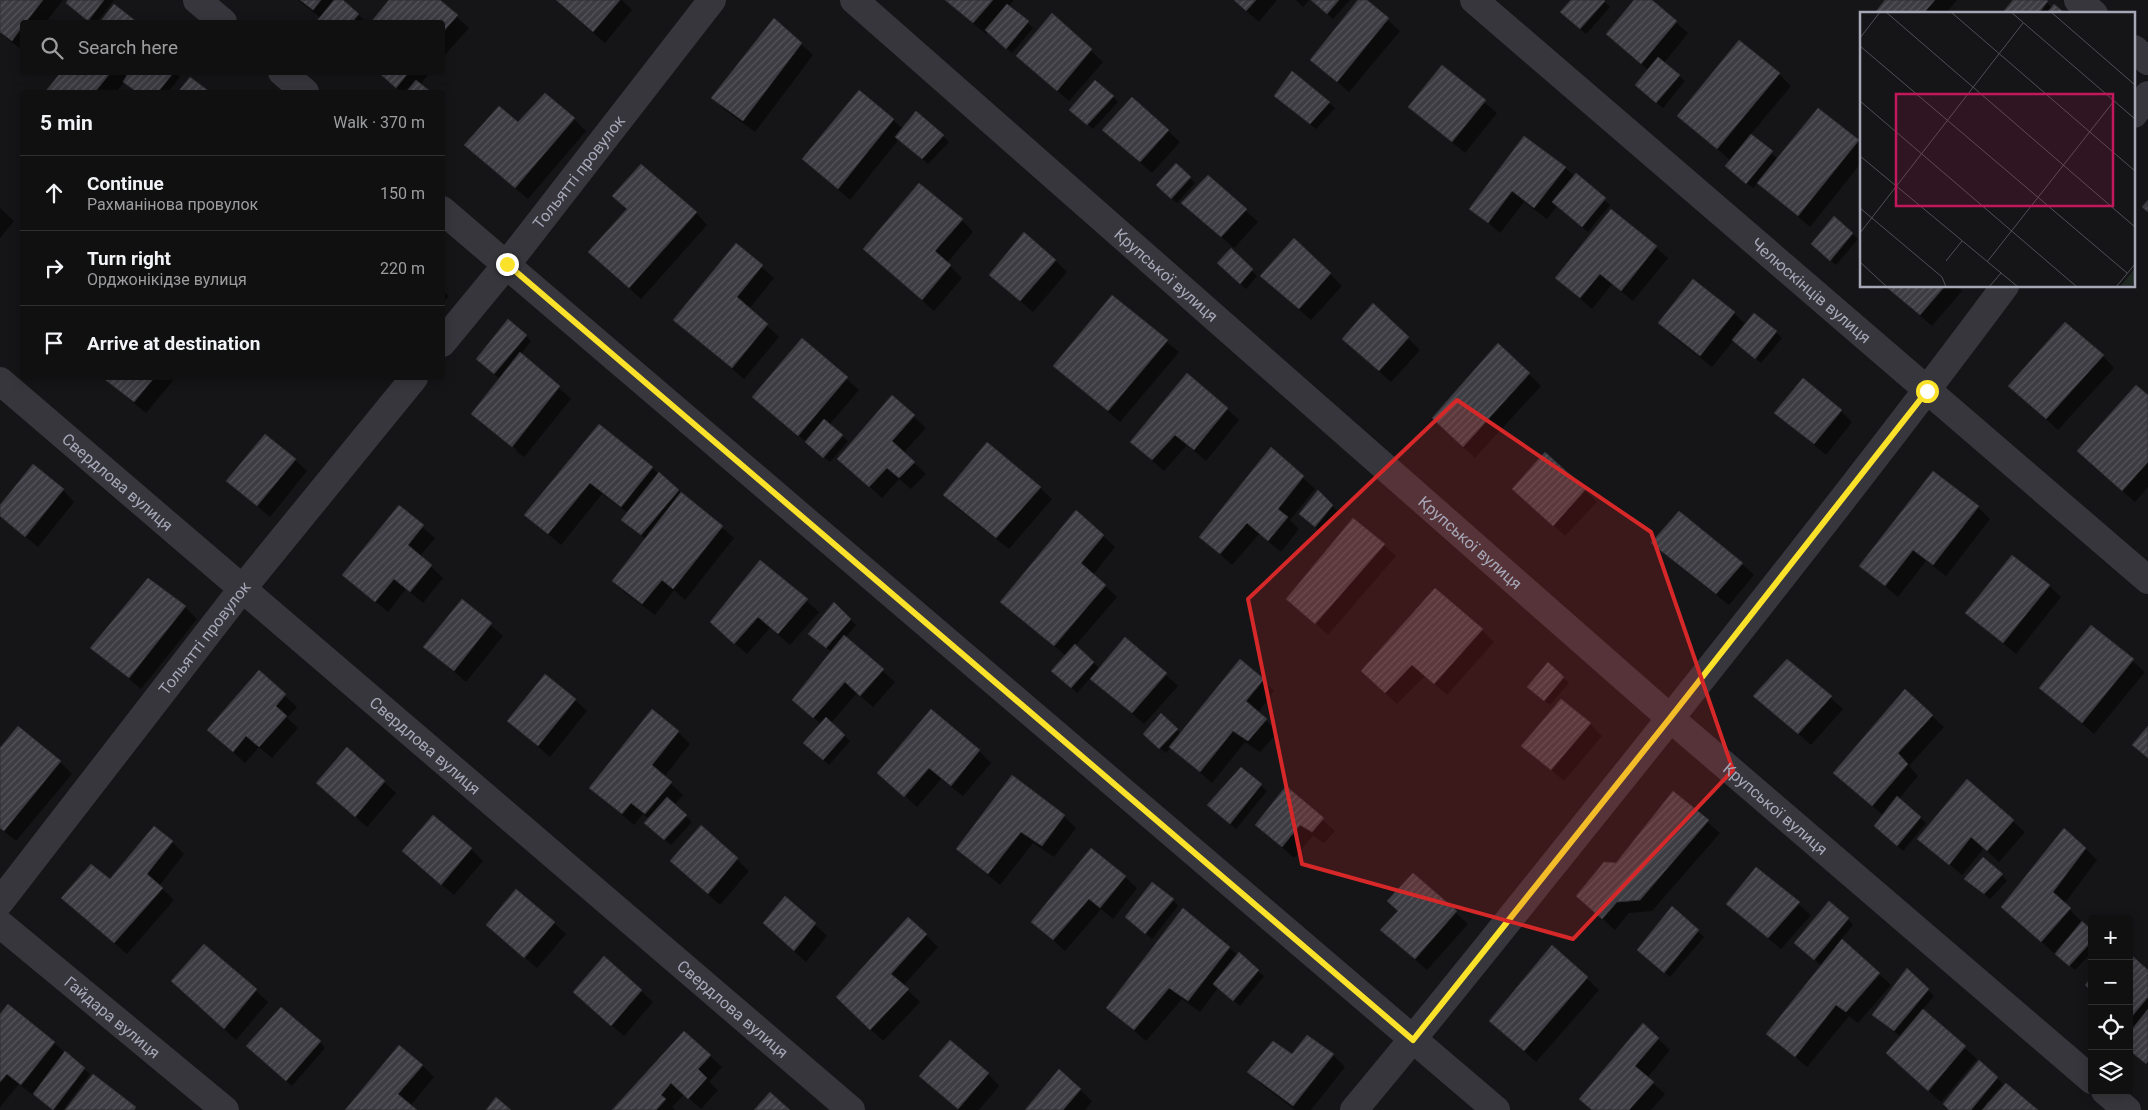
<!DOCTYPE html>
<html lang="en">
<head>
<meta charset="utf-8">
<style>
	:root { --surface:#101011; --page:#19191a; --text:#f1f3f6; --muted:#9c9d9f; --line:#303031 }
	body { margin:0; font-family:Roboto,sans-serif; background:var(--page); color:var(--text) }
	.controls { position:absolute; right:15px; bottom:15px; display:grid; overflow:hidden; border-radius:5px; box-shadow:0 2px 12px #0003 }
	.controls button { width:45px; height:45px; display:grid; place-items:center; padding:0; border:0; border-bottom:1px solid var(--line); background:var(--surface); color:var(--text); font:25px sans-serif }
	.stop { position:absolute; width:15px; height:15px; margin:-11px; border:4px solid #fae12a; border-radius:50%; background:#fff }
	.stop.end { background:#fae12a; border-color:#fff; box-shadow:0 1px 5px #0008 }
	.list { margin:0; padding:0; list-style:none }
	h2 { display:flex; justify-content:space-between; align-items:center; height:65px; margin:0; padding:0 20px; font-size:21px }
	h2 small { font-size:16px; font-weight:400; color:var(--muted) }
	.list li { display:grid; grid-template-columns:32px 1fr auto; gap:15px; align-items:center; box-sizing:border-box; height:75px; padding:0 20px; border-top:1px solid var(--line) }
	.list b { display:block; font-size:19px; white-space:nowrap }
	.list p { margin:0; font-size:16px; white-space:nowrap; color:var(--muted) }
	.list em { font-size:16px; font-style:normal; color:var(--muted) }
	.icon { flex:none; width:28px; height:28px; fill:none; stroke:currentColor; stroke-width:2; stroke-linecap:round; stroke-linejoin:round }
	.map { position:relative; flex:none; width:2148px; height:1110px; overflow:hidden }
	.search { position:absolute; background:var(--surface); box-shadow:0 2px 12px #0003; left:20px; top:20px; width:425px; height:55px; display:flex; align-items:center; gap:12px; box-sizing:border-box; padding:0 18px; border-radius:5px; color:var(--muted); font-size:19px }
	.panel { position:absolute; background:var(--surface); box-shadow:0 2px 12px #0003; left:20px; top:90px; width:425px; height:290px; border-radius:5px }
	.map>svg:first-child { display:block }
</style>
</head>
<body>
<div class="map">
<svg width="2148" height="1110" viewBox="0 0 2148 1110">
	<defs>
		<pattern id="building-hatch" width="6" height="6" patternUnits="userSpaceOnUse" patternTransform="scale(1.25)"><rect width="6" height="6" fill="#3d3c42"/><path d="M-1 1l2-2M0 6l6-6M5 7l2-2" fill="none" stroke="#56555b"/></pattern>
	</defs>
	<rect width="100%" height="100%" fill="#151517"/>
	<path fill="#0007" d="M0,0h63l-17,22h-24v28l-22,-17z
		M70,0h44l-17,22h-7l-17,-14z
		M298,0h44l22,20 -2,2h-44l3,-4z
		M391,0h47l31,28 -27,30v-36h-69z
		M555,0h67l10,10 -27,33z
		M945,0h69l-5,6 24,22 -21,25 -24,-22 -2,3z
		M1234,0h43l-18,22z
		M1296,0h13l-6,7z
		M1313,0h37l-17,19z
		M1360,0h5l35,31 -51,61 -37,-32z
		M1573,0h29l8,7 -24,27 -19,-16z
		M1636,0h14l38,33 -24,30 21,18 -22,27 -21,-17 6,-21 -41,-36z
		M1887,0h70l-12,14h-70z
		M2015,0h29l8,8 12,6h-58z
		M114,6l21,16h-33z
		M1052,15l51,47 -34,39 -51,-45z
		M801,44l12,11 -58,77 -30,-22 -12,-12z
		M1442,67l55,46 -32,40 -56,-46z
		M63,72h113l4,5 -12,15h-31l-12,-10 -9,10h-69z
		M379,72h51l-10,13 9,7h-28z
		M1779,74l12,12 -41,49 28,24 80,-18 4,4v17l-52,65 -52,-45 -5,6 -21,-16 -1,-11 -52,-46z
		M190,79l18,13h-28z
		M1113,96l5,6 -25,27 -16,-14z
		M1275,96l54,7 6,5 -19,21z
		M1132,98l48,44 -28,31 -36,-32z
		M574,119l12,12 -58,68 -50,-43 40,-32z
		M893,120l10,9 40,7 6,6 -21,22 -29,-25 -49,61 -46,-41z
		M1176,165l19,18 -18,20 -14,-12z
		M1565,168l45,37 -22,27 -31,-26 -10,13 -23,-17 -24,31 -29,-25z
		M1208,177l50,45 -24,26 -51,-45z
		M0,208l14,13 -14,17z
		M628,210l68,3 11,12 -66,74 -39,-36z
		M1612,210l56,48 -35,43 -21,-17 -20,25 -35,-31z
		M1834,218l24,21 -22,26 -18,-15z
		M962,220l11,12 -26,31 15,15 -28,33 -57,-51z
		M736,245l38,33 -25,31 30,28 -35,42 -69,-59z
		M1231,250l26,26 -11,13 -28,-26z
		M1055,260l12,12 -34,40 -30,-26z
		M1330,274l12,12 -31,34 -50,-44z
		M1886,286h71l5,5 -30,35z
		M442,290l7,6 -7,7z
		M1112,297l67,55 -59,70 -65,-56z
		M1373,304l47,46 -29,32 -36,-32z
		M1734,313l12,12 30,7 6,6 -21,25 -27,-23 -22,27 -41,-32 -11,-12z
		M526,336l5,5 -10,13 50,45 -47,58 -8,-6 1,-1 -34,-28v3l-10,-11 27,-35 -17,-14z
		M802,340l57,50 -30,35 19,16 -18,21 -77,-65z
		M1498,345l43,41 -66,72 -30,-28z
		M2103,356l11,12 -56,62 -48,-44z
		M104,378h71l-29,35z
		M892,397l34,31 -23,25 23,21 -15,15 -12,-10 -17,19 -43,-39z
		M2148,397v90l-13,15 -45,-39z
		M1227,409l12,11 -33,41 -19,-16 -23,26 -33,-29z
		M1841,411l11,11 -26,33 -50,-42z
		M599,425l53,43 82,70 -49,62 -11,-10 -19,25 -30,-22 -12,-12 33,-42 -18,-14v-12l-26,-19 -41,51 -35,-30z
		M1271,448l44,41 -25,31 9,9 -18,23 -22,-18 -27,31 -31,-28z
		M1546,454l51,48 -32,34 -52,-47z
		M295,460l12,11 -37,46 -42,-36z
		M1040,488l12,11 -43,50 -53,-42 -12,-12z
		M63,490l11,12 -36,45 -38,-31v-9z
		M1318,492l20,20 -17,20 -15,-13z
		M399,507l36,31 -15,18 23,22 -20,25 -17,-14 -18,23 -44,-37z
		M1978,507l12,12 -44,57 -20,-15 -28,36 -37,-31z
		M1103,536l12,11 -22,28 24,22 -42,49 25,23 26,-30 52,47 -34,38 -53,-47 -14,16 -19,-17 8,-20 -64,-54z
		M1652,543l90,21 12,11 -25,30 -65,-51z
		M1384,545l12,11 -68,79 -41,-37z
		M761,562l58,50 -29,33 -20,-17 -23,26 -23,-20z
		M2049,586l12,11 -45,57 -49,-41z
		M462,600l41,36 -37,46 -41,-36z
		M834,604l22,21 -11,13 50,44 -22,25 -16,-14 -26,30 19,18 -21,24 -18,-16 10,-25 -27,-24 38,-48 -17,-13z
		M185,607l12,12 -56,70 -49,-41z
		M2092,626l53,46 -51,62 -53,-46z
		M1482,630l12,12 -47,53 -22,-19 -28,28 -23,-21z
		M1788,660l55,49 -32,36 -44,-38z
		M1548,664l21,19 -19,22 -16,-13z
		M259,672l38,35 -10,11 11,10 -26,30 -13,-11 -14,16 -36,-33z
		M1263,680l11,11 -16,22 20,19 -18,20 -15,-10 -33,41 -41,-36 -5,6 -16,-13 11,-25 20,19z
		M575,700l12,11 -37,46 -42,-36z
		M1932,716l12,11 -35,39 9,10 -19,23 27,24 -23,28 -22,-19 3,-16 -49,-43z
		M1590,724l12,12 -38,45 -41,-35z
		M678,732l12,12 -26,33 19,18 -9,10 18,17 -21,23 -26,-22 4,-4 -6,-5 -9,11 -43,-37z
		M347,749l49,44 -29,34 -49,-44z
		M0,750l60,12 12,12 -56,67 -16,-13z
		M979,751l12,12 -28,33 -22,-17 -24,28 -38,-34z
		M1241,769l26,22 -31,38 -21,-18z
		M1967,781l58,51 -26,30 -15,-14 -22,27 -43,-37z
		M1287,788l48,43 -11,12 -11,-7 -19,22 -38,-34z
		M1673,793l47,40 -68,78 -23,2 -14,17 -38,-34 39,-32z
		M1064,816l12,12 -22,29 -21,-14 -33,42 -43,-36z
		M701,826l48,45 -29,34 -49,-44z
		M172,842l12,12 -25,32 15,14 -47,54 -65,-56 48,-17z
		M471,849l12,12 -29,34 -38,-32z
		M2086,849l11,11 -33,44 28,28v20l-17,18 -13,-11 8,-21 -2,-1 -14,16 -39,-34z
		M1757,869l54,46 -30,34 -54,-45z
		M1413,874l55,50 -41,46 -33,-29 5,-30z
		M2002,875l5,6 -17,18 -18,-15z
		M1125,877l12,11 -24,31 -12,-10 -36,42 -32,-29z
		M785,897l42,39 -21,26 -30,-27z
		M1173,900l5,6 -26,33 -20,-17z
		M1672,908l32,29 -34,40 -26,-22z
		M1848,919l5,6 -12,14 50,46 -33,38 -9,-7 -42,51 -39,-34 54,-67 -21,-17z
		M554,923l12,11 -29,34 -50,-43z
		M926,935l12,12 -35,39 17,16 -37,39 -34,-32z
		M205,945l63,57 -32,38 -52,-48z
		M1552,947l47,43 -63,72 -45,-41z
		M1229,948l35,28 -24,30 -22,-18 -18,24 -18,-13 -36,42 -38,-33z
		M2129,955l19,17v93l-19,-16 6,-21 -6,-5z
		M1907,970l27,26 -12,14 55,49 -36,43 -42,-37 2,-28 -22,-17z
		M641,991l12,11 -29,34 -50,-44z
		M0,1016l54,27 36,31 -27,36h-9l-19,-16 -1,2 -15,-12 -19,23z
		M684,1032l38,35 -13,15 9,8 -17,19 -17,-15 -12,13 3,3h-61z
		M1658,1039l12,11 -23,28 18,16 -14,16h-59l-11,-11z
		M320,1042l5,6 -33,38 -39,-34z
		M1333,1055l12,12 -34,43h-16l-34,-26 -12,-12 43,-16z
		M1979,1062l24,22 -18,21 51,5h-85z
		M422,1065l12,12 -24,29 5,4h-68z
		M988,1074l11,12 -20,24h-20l-38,-34z
		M1080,1090l12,11 -7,9h-58z"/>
	<path fill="url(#building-hatch)" stroke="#302f33" d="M0,0h43l-17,22h-4v5l-10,14 -12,-9z
		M68,0h36l-16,21 -22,-18z
		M300,0h21l-8,10z
		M334,0h9l16,14 -7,8h-36z
		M389,0h51l18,15 -16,18v-11h-71z
		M556,0h64l-27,32z
		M945,0h48l-20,23z
		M1234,0h22l-10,11z
		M1311,0h28l-12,14z
		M1358,0h9l22,18 -52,64 -27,-22z
		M1571,0h33l1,1 -25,28 -20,-17z
		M1634,0h18l25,21 -36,43 -35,-30z
		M1885,0h50l-12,14h-49z
		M2013,0h33l2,1 -10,13h-34l-1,-2z
		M114,4l23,18h-37z
		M1007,4l22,17 -23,28 -21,-19z
		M2054,4l12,10h-20z
		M1052,13l40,36 -35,42 -41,-35z
		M774,18l28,25 -59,78 -32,-23z
		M1739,40l41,33 -63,76 -40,-33z
		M1658,57l22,18 -24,28 -21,-18z
		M1442,65l44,35 -34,42 -44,-35z
		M1292,71l38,31 -20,22 -36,-28z
		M61,72h50l-16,20h-50z
		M129,72h45l-16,20h-21l-14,-10z
		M378,72h31l-13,16z
		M190,77l20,15h-32z
		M416,80l15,12h-25z
		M1095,80l19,16 -27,29 -18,-15z
		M859,90l35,29 -56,70 -36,-30z
		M545,93l30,25 -60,70 -51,-43 35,-39 19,16z
		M1132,97l37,33 -29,32 -38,-32z
		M1818,108l41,32 -61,76 -41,-33z
		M916,111l28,24 -22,24 -27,-22z
		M1751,134l22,17 -27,33 -21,-18z
		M1524,136l42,31 -32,41 -22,-17 -24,32 -19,-14z
		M1176,163l15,14 -20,22 -15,-14z
		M641,164l56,48 -68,76 -41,-36 39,-43 -15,-13z
		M1576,173l30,25 -24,29 -30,-25z
		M1208,175l39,34 -26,28 -40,-34z
		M919,183l44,36 -28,32 16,14 -29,35 -59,-51z
		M2148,200v12l-6,-5z
		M1611,209l46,37 -36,45 -21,-17 -20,24 -25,-20z
		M1834,216l19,17 -23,28 -19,-17z
		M1024,232l32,28 -36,41 -31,-26z
		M1294,238l37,35 -32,36 -39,-33z
		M736,243l27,22 -26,32 31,27 -36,44 -59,-48z
		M1231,248l22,21 -13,15 -23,-21z
		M1693,279l42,33 -35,44 -42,-33z
		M1885,286h60l-25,29z
		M1112,295l56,45 -60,71 -55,-45z
		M1373,303l36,34 -30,34 -37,-32z
		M1754,313l23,18 -22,28 -23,-19z
		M508,319l19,16 -33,39 -18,-15z
		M2065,322l39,33 -58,64 -38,-33z
		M802,338l46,39 -50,59 -46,-39z
		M1498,343l32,30 -67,74 -31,-29z
		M520,352l40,34 -48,61 -41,-33z
		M1187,373l41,35 -34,42 -19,-15 -23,25 -22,-18z
		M103,378h51l-20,24z
		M1803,378l39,32 -28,34 -40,-31z
		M2136,385l12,10v67l-26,29 -45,-40z
		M892,395l23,20 -23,26 23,21 -16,16 -12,-10 -18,19 -32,-28z
		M824,419l19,16 -20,23 -18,-16z
		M599,424l54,43 -32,40 -31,-24 -42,51 -24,-19z
		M265,434l31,25 -39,47 -31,-25z
		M987,442l54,45 -45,51 -53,-43z
		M1271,447l33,29 -26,33 10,8 -20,24 -21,-18 -27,31 -21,-17z
		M1545,452l41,37 -33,37 -41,-37z
		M33,464l31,25 -39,48 -25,-21v-11z
		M1933,471l46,35 -46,59 -20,-15 -28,36 -26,-20z
		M659,472l20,18 -38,45 -20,-15z
		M1318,490l15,15 -18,22 -16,-13z
		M681,492l42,34 -50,63 -11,-9 -20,24 -30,-23z
		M399,505l25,20 -16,20 24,20 -22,27 -16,-13 -19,23 -33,-27z
		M1076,510l28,25 -23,28 25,22 -52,61 -54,-44z
		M1679,511l64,52 -27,31 -65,-51z
		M1353,518l32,26 -70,80 -29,-25z
		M2012,555l38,30 -47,58 -38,-30z
		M760,560l48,39 -30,35 -20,-17 -24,27 -24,-22z
		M148,578l38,28 -57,72 -39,-30z
		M1435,588l48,41 -49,55 -22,-19 -27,28 -24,-22z
		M462,599l30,24 -38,48 -31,-24z
		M834,602l17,17 -25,29 -18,-14z
		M2091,625l43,34 -52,64 -43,-35z
		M844,635l40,34 -24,27 -15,-14 -32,36 -21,-18z
		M1125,637l42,36 -35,40 -42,-34z
		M1075,644l19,18 -23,26 -20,-17z
		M1240,659l24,20 -18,22 21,18 -19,22 -15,-10 -33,41 -31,-25z
		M1787,659l45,37 -34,38 -45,-38z
		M1548,662l16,15 -20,24 -17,-14z
		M259,670l27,24 -10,12 11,10 -28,31 -13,-11 -13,16 -26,-22z
		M545,674l31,25 -38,47 -31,-25z
		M1905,689l28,26 -35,38 10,11 -36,42 -39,-33z
		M1561,699l30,24 -40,47 -30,-24z
		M652,709l27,22 -27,34 20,17 -27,32 -14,-11 -9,11 -33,-26z
		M931,709l49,41 -29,36 -22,-18 -25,29 -27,-24z
		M1161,713l17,16 -19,20 -16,-15z
		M826,717l19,18 -22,25 -20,-17z
		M18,726l43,35 -57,70 -4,-3v-80z
		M2148,726v32l-16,-13z
		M347,747l38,34 -30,36 -39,-34z
		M1241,767l21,17 -32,40 -23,-19z
		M1012,775l53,40 -23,31 -21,-14 -33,42 -32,-25z
		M1967,779l47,41 -27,31 -16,-14 -22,28 -32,-26z
		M1286,786l38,32 -12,14 -12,-7 -18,22 -27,-22z
		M1673,791l36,29 -69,80 -23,2 -15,17 -26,-23 28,-34 12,1z
		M1897,796l24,21 -24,29 -23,-20z
		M667,797l20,18 -23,25 -20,-17z
		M433,815l39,33 -31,37 -39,-34z
		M701,825l37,33 -30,36 -38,-33z
		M154,826l19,15 -26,33 16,14 -49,55 -53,-45 30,-34 19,15z
		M2064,828l22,20 -33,44 18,16 -30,34 -40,-35z
		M1091,848l35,28 -26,32 -11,-9 -36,41 -22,-18z
		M1983,857l20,17 -19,20 -20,-15z
		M1756,867l44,35 -32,36 -42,-34z
		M1413,873l44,38 -42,48 -35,-29 18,-19 -11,-10z
		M1152,882l22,17 -29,35 -20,-17z
		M516,889l39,33 -31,36 -38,-33z
		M785,896l31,27 -22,28 -31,-28z
		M1829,901l20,17 -35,42 -20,-17z
		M1672,906l27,24 -35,43 -27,-23z
		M1183,908l47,39 -42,54 -19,-13 -35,42 -28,-22z
		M908,917l19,17 -36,40 18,15 -39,41 -34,-33z
		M2082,921l10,9v11l-23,25 -14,-12z
		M1842,939l38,34 -34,39 -10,-7 -41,52 -29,-23z
		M204,944l53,45 -33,40 -53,-48z
		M1552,945l36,32 -64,74 -35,-30z
		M1239,952l20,18 -26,31 -20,-17z
		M2129,953l19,17v27l-19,23z
		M604,956l38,34 -31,36 -38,-34z
		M1907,968l22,21 -35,42 -22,-16z
		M2092,977v14l-7,-6z
		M8,1004l47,38 -34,43 -14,-11 -7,8v-68z
		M281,1007l40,34 -35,40 -40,-35z
		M1923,1009l43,37 -38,45 -42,-38z
		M2148,1009v52l-2,3 -17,-14v-17z
		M1643,1023l16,15 -24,28 19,16 -25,28h-37l-13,-11z
		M684,1031l27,24 -13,14 9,9 -19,21 -17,-16 -10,12 5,4 -10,11h-44z
		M1307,1035l27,19 -41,52 -46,-34 26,-31 19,13z
		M950,1040l39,33 -31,36 -39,-33z
		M399,1045l24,20 -25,29 19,16h-72z
		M65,1051l20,17 -32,42 -20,-16z
		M1979,1060l19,17 -27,33h-22l-6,-6z
		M1059,1069l22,20 -18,21h-38z
		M93,1074l43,33 -2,3h-69z
		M2006,1083l32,27h-56z
		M770,1092l20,18h-36z
		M496,1097l15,13h-25z"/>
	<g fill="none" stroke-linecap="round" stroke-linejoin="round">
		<g stroke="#36363c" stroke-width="28">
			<path d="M197,0l26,22"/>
			<path id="s1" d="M854,0l816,718 422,362"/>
			<path id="s2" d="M1474,0l674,580"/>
			<path d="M2078,0l16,14"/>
			<path d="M2134,49l14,12"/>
			<path d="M282,72l23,20"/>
			<path d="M2134,114l14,-19"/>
			<path d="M442,210l1054,900"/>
			<path id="s3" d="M442,343l65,-79 205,-264"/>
			<path id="s4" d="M0,381l851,729"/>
			<path id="s5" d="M0,902l242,-313 172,-211"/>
			<path d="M2105,1091l22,19"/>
			<path d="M1354,1110c88,-105 173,-213 259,-320 133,-166 265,-333 392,-504"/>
		</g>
		<path stroke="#36363c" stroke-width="28" id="s6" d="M0,924l225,186"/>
	</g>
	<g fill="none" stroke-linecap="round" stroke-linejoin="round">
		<path stroke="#fae12a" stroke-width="6" d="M507,264l906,776 257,-322 257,-327"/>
	</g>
	<path fill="#d62828" fill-opacity="0.2" stroke="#d62828" stroke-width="4" stroke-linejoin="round" d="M1457,400l194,132 82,238 -160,169 -271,-75 -54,-265z"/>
	<g text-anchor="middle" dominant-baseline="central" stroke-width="4" stroke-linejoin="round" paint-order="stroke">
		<g font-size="16" fill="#a6a8b8" stroke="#101012">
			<text stroke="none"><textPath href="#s3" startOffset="219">Тольятті провулок</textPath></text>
			<text stroke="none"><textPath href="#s1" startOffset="416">Крупської вулиця</textPath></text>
			<text stroke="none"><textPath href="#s2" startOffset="445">Челюскінців вулиця</textPath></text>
			<text stroke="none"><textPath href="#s4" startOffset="155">Свердлова вулиця</textPath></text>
			<text stroke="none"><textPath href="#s1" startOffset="821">Крупської вулиця</textPath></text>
			<text stroke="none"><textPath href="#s5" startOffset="334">Тольятті провулок</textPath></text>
			<text stroke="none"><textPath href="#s4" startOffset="560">Свердлова вулиця</textPath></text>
			<text stroke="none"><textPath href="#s1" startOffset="1226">Крупської вулиця</textPath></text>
			<text stroke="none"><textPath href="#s4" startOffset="965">Свердлова вулиця</textPath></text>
			<text stroke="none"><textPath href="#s6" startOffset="146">Гайдара вулиця</textPath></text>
		</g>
	</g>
	<g transform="translate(1860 12)">
		<rect width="275" height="275" fill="#151517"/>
		<path d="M275,256v14l-4,5h-11z" fill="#1f2721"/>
		<path fill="none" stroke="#4f5057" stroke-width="1" d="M26,0l249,215M91,0l184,159M151,0l124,107M191,0l84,73M0,26l20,-26M0,34l267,227M0,89l217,186M0,144l158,131M0,196l82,69 4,10M0,221l163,-210M86,249l16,-20M0,250l27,25M127,250l127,-161M129,275l12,-14M256,275l19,-23"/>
		<path fill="#c2185b" fill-opacity="0.15" stroke="#c2185b" stroke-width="2.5" d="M36,82h217v112h-217z"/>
		<rect width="275" height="275" fill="none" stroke="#a6a8b8" stroke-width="2.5"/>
	</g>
</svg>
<div class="controls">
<button>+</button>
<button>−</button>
<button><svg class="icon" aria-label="locate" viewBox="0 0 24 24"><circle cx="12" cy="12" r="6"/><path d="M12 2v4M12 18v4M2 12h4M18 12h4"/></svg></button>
<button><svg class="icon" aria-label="layers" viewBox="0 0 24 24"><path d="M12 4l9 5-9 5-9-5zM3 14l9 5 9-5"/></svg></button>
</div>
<div class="stop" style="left:1927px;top:391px"></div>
<div class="stop end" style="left:507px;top:264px"></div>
<div class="search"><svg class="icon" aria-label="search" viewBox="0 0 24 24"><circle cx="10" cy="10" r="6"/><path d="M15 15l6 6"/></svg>Search here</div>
<section class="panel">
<h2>5 min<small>Walk · 370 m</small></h2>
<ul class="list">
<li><svg class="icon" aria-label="ahead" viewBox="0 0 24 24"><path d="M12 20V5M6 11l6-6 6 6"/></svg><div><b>Continue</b><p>Рахманінова провулок</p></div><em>150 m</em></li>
<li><svg class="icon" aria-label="right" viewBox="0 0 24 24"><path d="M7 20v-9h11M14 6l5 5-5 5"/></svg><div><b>Turn right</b><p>Орджонікідзе вулиця</p></div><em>220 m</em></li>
<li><svg class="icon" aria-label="arrive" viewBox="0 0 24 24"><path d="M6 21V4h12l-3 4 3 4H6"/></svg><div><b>Arrive at destination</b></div></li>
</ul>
</section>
</div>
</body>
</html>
